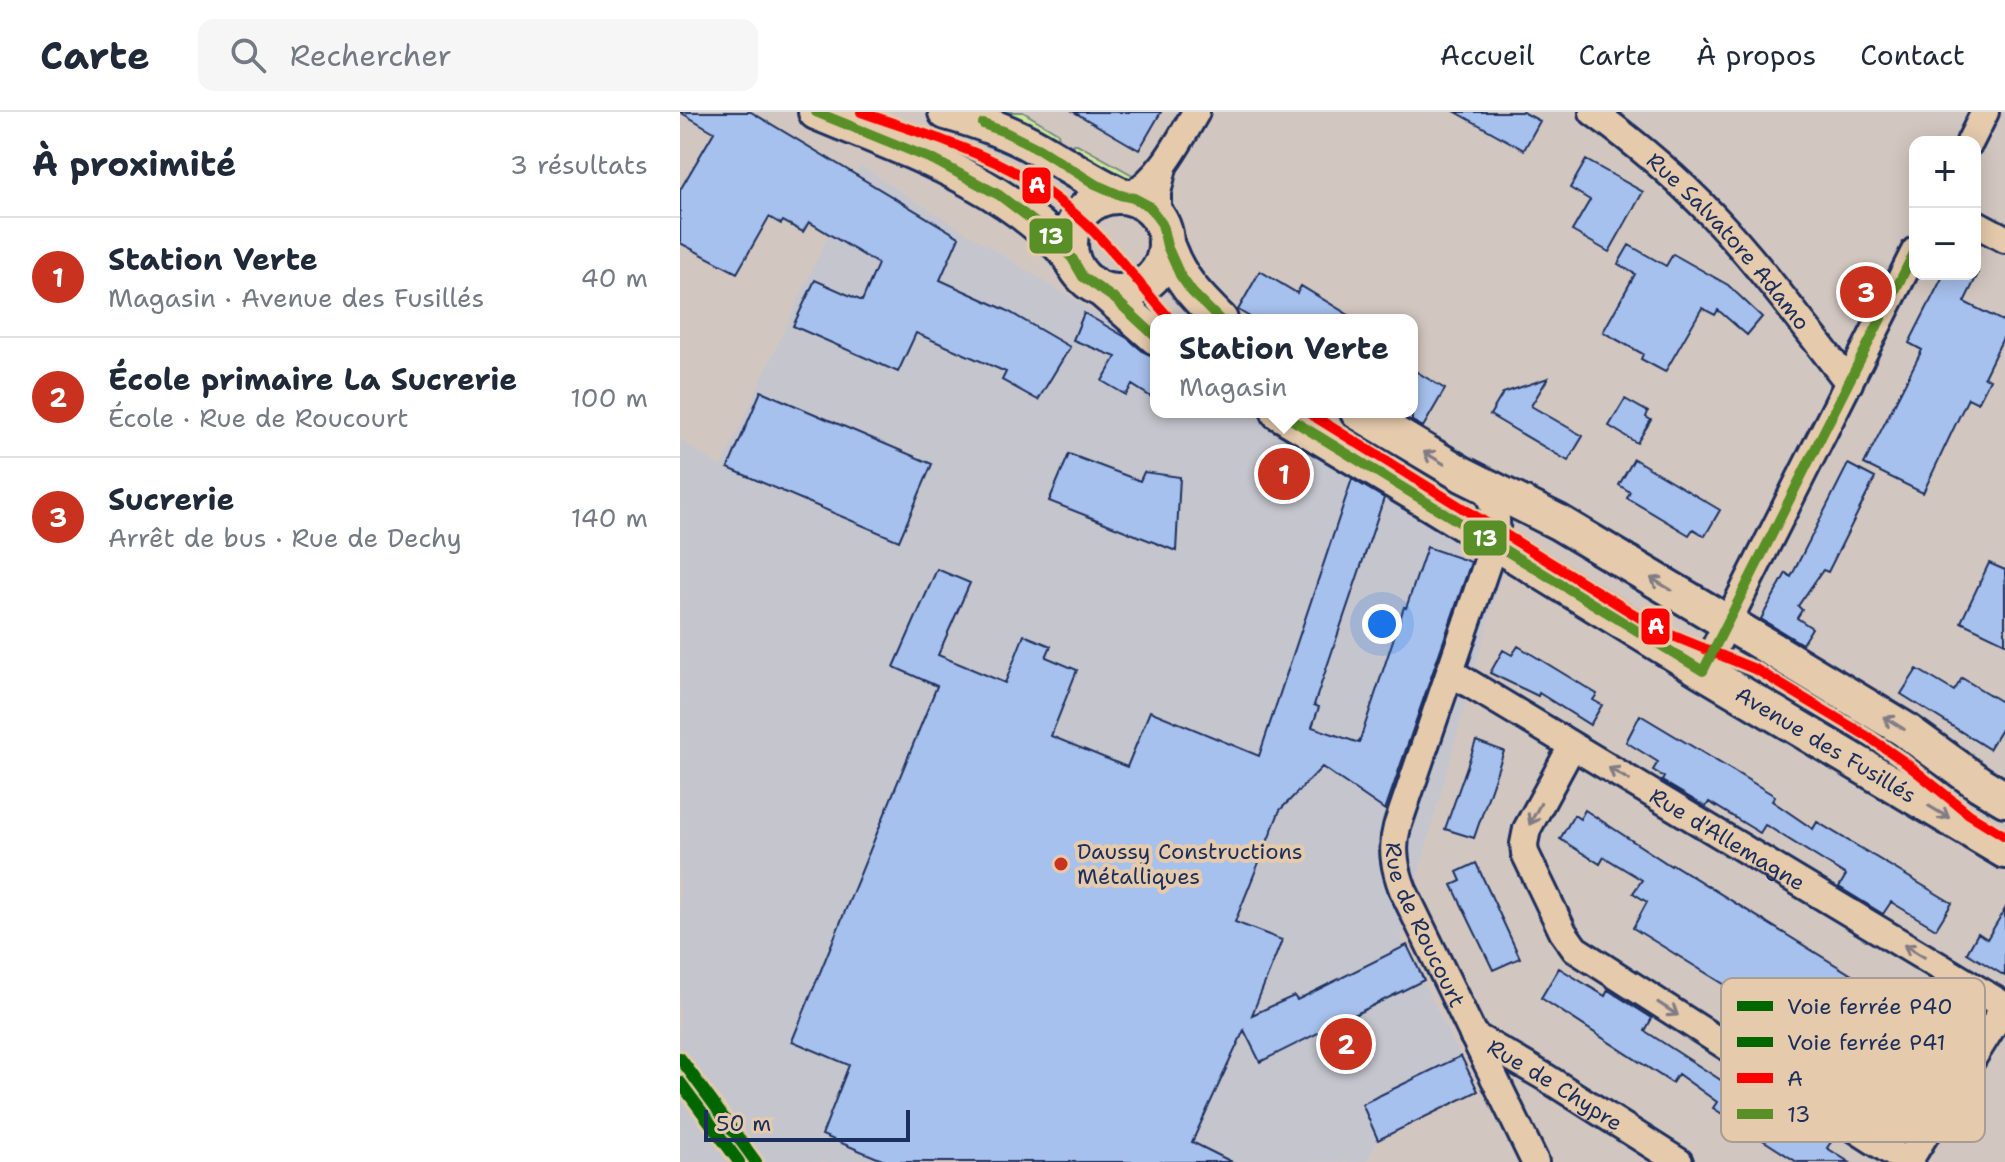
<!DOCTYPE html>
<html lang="fr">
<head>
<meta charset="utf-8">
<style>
	:root { --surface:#fff; --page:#f6f6f7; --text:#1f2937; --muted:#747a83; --line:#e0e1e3; --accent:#c8321e }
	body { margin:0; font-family:"Shantell Sans",sans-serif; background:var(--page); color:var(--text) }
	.controls { position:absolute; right:24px; top:24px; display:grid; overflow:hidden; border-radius:16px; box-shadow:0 4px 20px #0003 }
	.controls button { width:72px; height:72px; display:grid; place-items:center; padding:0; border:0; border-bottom:2px solid var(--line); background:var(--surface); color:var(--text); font:40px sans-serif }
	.scale { position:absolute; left:24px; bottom:20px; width:206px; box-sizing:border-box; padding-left:8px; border:4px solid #1b2f5e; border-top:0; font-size:22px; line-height:28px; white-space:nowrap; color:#1b2f5e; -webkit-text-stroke:6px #e5caac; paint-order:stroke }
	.you { position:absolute; left:702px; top:512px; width:28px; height:28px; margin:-20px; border:6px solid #fff; border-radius:50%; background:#1a73e8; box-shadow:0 0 0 12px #1a73e833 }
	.badge { display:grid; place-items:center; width:52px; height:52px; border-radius:50%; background:var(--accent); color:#fff; font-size:26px; font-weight:700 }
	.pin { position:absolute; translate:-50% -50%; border:4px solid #fff; box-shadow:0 2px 8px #0006 }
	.popup { position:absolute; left:470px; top:202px; width:268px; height:104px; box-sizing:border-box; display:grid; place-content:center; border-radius:16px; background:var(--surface); filter:drop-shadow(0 2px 6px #0005); font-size:26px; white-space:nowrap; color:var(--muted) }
	.popup b { font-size:30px; color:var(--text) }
	.popup::after { content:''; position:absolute; left:50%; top:100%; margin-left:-16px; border:16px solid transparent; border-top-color:var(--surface) }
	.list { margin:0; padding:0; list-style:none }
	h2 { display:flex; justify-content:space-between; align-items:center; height:104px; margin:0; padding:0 32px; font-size:34px }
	h2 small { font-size:26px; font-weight:400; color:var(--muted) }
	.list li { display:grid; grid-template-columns:52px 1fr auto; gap:24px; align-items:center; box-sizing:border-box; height:120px; padding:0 32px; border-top:2px solid var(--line) }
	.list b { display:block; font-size:30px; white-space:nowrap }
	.list p { margin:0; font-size:26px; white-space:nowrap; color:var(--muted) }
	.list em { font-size:26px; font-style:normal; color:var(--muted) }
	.icon { flex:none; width:44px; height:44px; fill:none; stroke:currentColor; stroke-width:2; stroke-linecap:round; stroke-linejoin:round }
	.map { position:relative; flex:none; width:1325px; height:1050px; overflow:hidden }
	header { display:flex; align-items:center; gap:48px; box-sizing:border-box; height:112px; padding:0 40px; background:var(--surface); border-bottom:2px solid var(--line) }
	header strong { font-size:38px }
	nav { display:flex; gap:44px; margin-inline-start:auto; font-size:28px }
	.search { width:560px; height:72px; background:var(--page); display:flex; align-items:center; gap:20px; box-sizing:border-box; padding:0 28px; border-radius:16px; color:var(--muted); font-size:30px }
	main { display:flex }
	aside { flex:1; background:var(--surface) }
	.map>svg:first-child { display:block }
</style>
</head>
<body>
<header>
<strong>Carte</strong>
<div class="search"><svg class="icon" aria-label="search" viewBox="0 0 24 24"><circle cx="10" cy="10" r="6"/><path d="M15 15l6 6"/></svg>Rechercher</div>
<nav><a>Accueil</a><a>Carte</a><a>À propos</a><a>Contact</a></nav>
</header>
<main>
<aside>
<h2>À proximité<small>3 résultats</small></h2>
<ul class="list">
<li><span class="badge">1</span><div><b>Station Verte</b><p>Magasin · Avenue des Fusillés</p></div><em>40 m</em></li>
<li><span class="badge">2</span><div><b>École primaire La Sucrerie</b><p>École · Rue de Roucourt</p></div><em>100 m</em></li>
<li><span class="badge">3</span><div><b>Sucrerie</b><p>Arrêt de bus · Rue de Dechy</p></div><em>140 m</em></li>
</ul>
</aside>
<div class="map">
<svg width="1325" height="1050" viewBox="0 0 1325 1050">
	<rect width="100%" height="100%" fill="#d2c7c0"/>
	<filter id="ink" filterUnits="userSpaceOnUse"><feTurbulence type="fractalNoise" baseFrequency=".0125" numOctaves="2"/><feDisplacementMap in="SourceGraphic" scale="16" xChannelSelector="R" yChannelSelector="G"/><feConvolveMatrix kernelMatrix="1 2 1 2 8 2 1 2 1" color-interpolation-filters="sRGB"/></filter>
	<g filter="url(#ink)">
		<path fill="#c5c5ce" d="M180,54l296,185v61h97l250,156 -102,370 77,153 -100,49 -12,22h-686v-722l41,27z"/>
		<path fill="#d0e79d" stroke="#768b7e" stroke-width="2" d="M312,0h31l35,21 1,6 -2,4z
			M393,32h4l59,33 -10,3 -58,-29z"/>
		<path fill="#a6c1ed" stroke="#1b2f5e" stroke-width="2" d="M0,0h71l208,125 -19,43 66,30 64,37 -32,53 -36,-20 4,-8 -90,-39 -18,39 -105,-46 22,-46 47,21 16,-37 -69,-42 -6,10 -20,-11 -2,3 -12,-7 -32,56 -57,-30v-53l34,-58z
			M394,0h87l-22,38z
			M776,0h67l17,9 -16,29z
			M906,48l57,32 -34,60 -37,-21 18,-31 -20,-12z
			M949,133l37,21 7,-12 55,31 34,32 -15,18 -29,-25 -3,5 -13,-7 -37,64 -24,-13 2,-5 -40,-22 32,-58 -17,-10z
			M580,159l37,22 4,-7 56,34h-102l-17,-10z
			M1264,162h34l-14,28 41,20v12l-21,43 6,2 -12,24 -10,-5 -45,95 -59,-29 58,-114 -13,-7z
			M404,201l43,25 17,14 12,4v44l-24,-15 -6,10 -24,-14 14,-24 -43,-17z
			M732,257l33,20 -22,38 -11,-6z
			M868,266l-17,28 52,30 -15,25 -78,-46 13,-22z
			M81,279l171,73 -33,77 -171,-73z
			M945,287l23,13 -2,5 5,3 -14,23 -28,-17z
			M389,342l71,27 4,-9 36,5 -4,74 -127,-50z
			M954,347l86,51 -15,26 -12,-7 -4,6 -62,-37 3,-6 -11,-7z
			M1168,352l27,14 -47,94 -5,-2 -25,36 4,4 -5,8 15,10 -10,16 -41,-25 25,-46 5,4z
			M672,367l32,19 -70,207 5,2 -7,20 47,16 45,-136 2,1 21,-61 44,15 -86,248 -63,-43 -42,43 -45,112 47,18 -30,75 42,-19 3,4 110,-55 17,35 -164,82 -16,-32 -52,112 40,20h-345l-65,-27 27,-70 -57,-24 145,-355 -43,-19 43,-98 33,14 -32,72 67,28 19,-48 27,11 -5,11 31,13 -26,66 76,31 23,-56 109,45z
			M1309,451l16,7v73l-44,-21z
			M838,534l79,48 -4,6 9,5 -12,20 -51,-32 -1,3 -48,-23 13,-23 9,5z
			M1237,557l37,22 8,-13 43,26v19l-16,26 -88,-55z
			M960,603l135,81 -3,5 41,28 4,-7 135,81 -16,26 -45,-27 -8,12 -44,-27 7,-12 -77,-48 -4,-2 -5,8 -51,-31 -3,5 -44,-26 2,-4 -11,-7 5,-8 -32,-20z
			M796,629l28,10 -30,87 -29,-9z
			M905,698l86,56 1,-2 285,176 -9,16 -26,5 5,28 -9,15 -285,-176 14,-26 -14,-9 9,-13 -38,-23 -4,7 -40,-25 14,-24 6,4z
			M796,751l44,95 -27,12 -41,-85 9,-4 -4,-9z
			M1325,797v67l-38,-23 11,-20 9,6z
			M879,856l46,28 3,-6 44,28 -7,13 116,75 5,-9 12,8 2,-5 44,29 -4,6 11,7 -4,6 22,14h-52l-84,-54 4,-6 -39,-28 -6,9 -131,-85z
			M781,944l17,35 -100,49 -16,-36z"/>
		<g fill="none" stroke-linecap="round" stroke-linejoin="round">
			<defs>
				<g id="minor">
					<path id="s1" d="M913,0c43,31 84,66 120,104 49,52 92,111 136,167"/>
					<path d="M1290,30l15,-30"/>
					<path d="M449,85c33,-21 48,-52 67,-85"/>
					<path d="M477,102v-21l6,-26"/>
					<path d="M1295,111l30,16"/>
					<path id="s2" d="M802,373c14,17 17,36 12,58l-97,284c-6,22 -2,42 6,63l132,272"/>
					<path d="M1023,559l212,-420"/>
					<path id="s3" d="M770,560l555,334"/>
					<path d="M892,634l-45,83 -3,15 1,9 38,79 12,17 332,213"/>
					<path id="s4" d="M793,923l72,42 134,85"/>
					<path d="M1228,1050l97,-156"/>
				</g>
				<g id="major">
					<path d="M136,0c91,38 189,70 256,146"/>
					<path d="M266,0c33,9 64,20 93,37 27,15 52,33 81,46"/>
					<circle cx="438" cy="132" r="48"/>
					<path d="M487,134c12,33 29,50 53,74"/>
					<path d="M421,177l55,48"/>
					<path id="s5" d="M599,300l135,81 289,178 302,180"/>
					<path d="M678,300l104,62 96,48 212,126 134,81 76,55 25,15"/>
				</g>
			</defs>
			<use href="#minor" stroke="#1b2f5e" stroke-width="32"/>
			<use href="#major" stroke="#1b2f5e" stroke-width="40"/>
			<use href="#minor" stroke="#e5caac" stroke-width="26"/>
			<use href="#major" stroke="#e5caac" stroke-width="34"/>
			<defs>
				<path id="bus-1" d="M181,0c84,30 156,47 224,111 32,30 57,65 86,97
					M627,300l338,209 26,14 86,35 113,68 32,22 67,54 36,22"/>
				<path id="bus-2" d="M136,0l118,48 65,35 46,35 27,28 11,19 32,22 41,38
					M303,12l22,8 34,17 56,35 25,11 14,3 15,8 13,18 5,22 13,29 12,17 28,28
					M599,300l424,259 212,-420"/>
			</defs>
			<use href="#bus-1" stroke="#e5caac" stroke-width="16"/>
			<use href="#bus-2" stroke="#e5caac" stroke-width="16"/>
			<use href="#bus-1" stroke="#fe0000" stroke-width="10"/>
			<use href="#bus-2" stroke="#588f26" stroke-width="10"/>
			<defs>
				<path id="rail-1" d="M0,946l76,104"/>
				<path id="rail-2" d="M0,970l59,80"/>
			</defs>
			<use href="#rail-1" stroke="#e5caac" stroke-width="18"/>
			<use href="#rail-2" stroke="#e5caac" stroke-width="18"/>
			<use href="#rail-1" stroke="#060" stroke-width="12"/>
			<use href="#rail-2" stroke="#060" stroke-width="12"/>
		</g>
		<defs><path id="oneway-shaft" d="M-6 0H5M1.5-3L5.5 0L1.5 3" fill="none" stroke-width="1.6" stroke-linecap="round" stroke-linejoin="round" transform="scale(2)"/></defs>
		<g stroke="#807c85">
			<use href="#oneway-shaft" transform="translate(754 346) rotate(-149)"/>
			<use href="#oneway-shaft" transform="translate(981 472) rotate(-149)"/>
			<use href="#oneway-shaft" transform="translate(1214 611) rotate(-148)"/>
			<use href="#oneway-shaft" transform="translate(939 662) rotate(-149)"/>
			<use href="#oneway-shaft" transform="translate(1259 700) rotate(31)"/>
			<use href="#oneway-shaft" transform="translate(855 702) rotate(118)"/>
			<use href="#oneway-shaft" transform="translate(1234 839) rotate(-149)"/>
			<use href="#oneway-shaft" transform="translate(988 897) rotate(33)"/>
		</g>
	</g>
	<circle fill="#c8321e" stroke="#e5caac" stroke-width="3" cx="381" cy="752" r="8"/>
	<g text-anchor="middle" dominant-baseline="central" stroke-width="8" stroke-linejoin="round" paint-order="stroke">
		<g font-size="22" fill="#1b2f5e" stroke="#e5caac">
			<text stroke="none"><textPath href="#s1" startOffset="188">Rue Salvatore Adamo</textPath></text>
			<text stroke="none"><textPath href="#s5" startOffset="640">Avenue des Fusillés</textPath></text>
			<text stroke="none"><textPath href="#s3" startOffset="324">Rue d'Allemagne</textPath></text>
			<text stroke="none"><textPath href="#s2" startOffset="466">Rue de Roucourt</textPath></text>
			<text stroke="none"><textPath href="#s4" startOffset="96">Rue de Chypre</textPath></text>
		</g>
		<g font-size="22" fill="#1b2f5e" stroke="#e5caac" text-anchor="start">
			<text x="397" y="739">Daussy Constructions<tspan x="397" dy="25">Métalliques</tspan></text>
		</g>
	</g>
	<rect x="1041" y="866" width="264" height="164" rx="12" fill="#e5caac" stroke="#a89c95" stroke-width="2"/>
	<rect x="1057" y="889" width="36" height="10" fill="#060"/>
	<rect x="1057" y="925" width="36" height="10" fill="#060"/>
	<rect x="1057" y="961" width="36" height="10" fill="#fe0000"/>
	<rect x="1057" y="997" width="36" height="10" fill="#588f26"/>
	<g font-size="22" fill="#1b2f5e">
		<text x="1107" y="902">Voie ferrée P40</text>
		<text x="1107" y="938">Voie ferrée P41</text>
		<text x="1107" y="974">A</text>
		<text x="1107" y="1010">13</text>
	</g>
	<g stroke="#e5caac" stroke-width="3">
		<rect x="341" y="54" width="31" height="39" rx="8" fill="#fe0000"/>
		<rect x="348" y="105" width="46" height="38" rx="8" fill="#588f26"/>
		<rect x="782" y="407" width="46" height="38" rx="8" fill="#588f26"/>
		<rect x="960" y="495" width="31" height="39" rx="8" fill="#fe0000"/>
	</g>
	<g font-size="22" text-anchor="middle" font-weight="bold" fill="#fff">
		<text x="357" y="81">A</text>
		<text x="371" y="132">13</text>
		<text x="805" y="434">13</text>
		<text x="976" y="522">A</text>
	</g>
</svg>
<div class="controls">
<button>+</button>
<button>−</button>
</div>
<div class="scale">50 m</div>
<div class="you"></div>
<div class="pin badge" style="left:604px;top:362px">1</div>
<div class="popup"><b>Station Verte</b>Magasin</div>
<div class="pin badge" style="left:666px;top:932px">2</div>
<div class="pin badge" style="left:1186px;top:180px">3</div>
</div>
</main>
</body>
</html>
